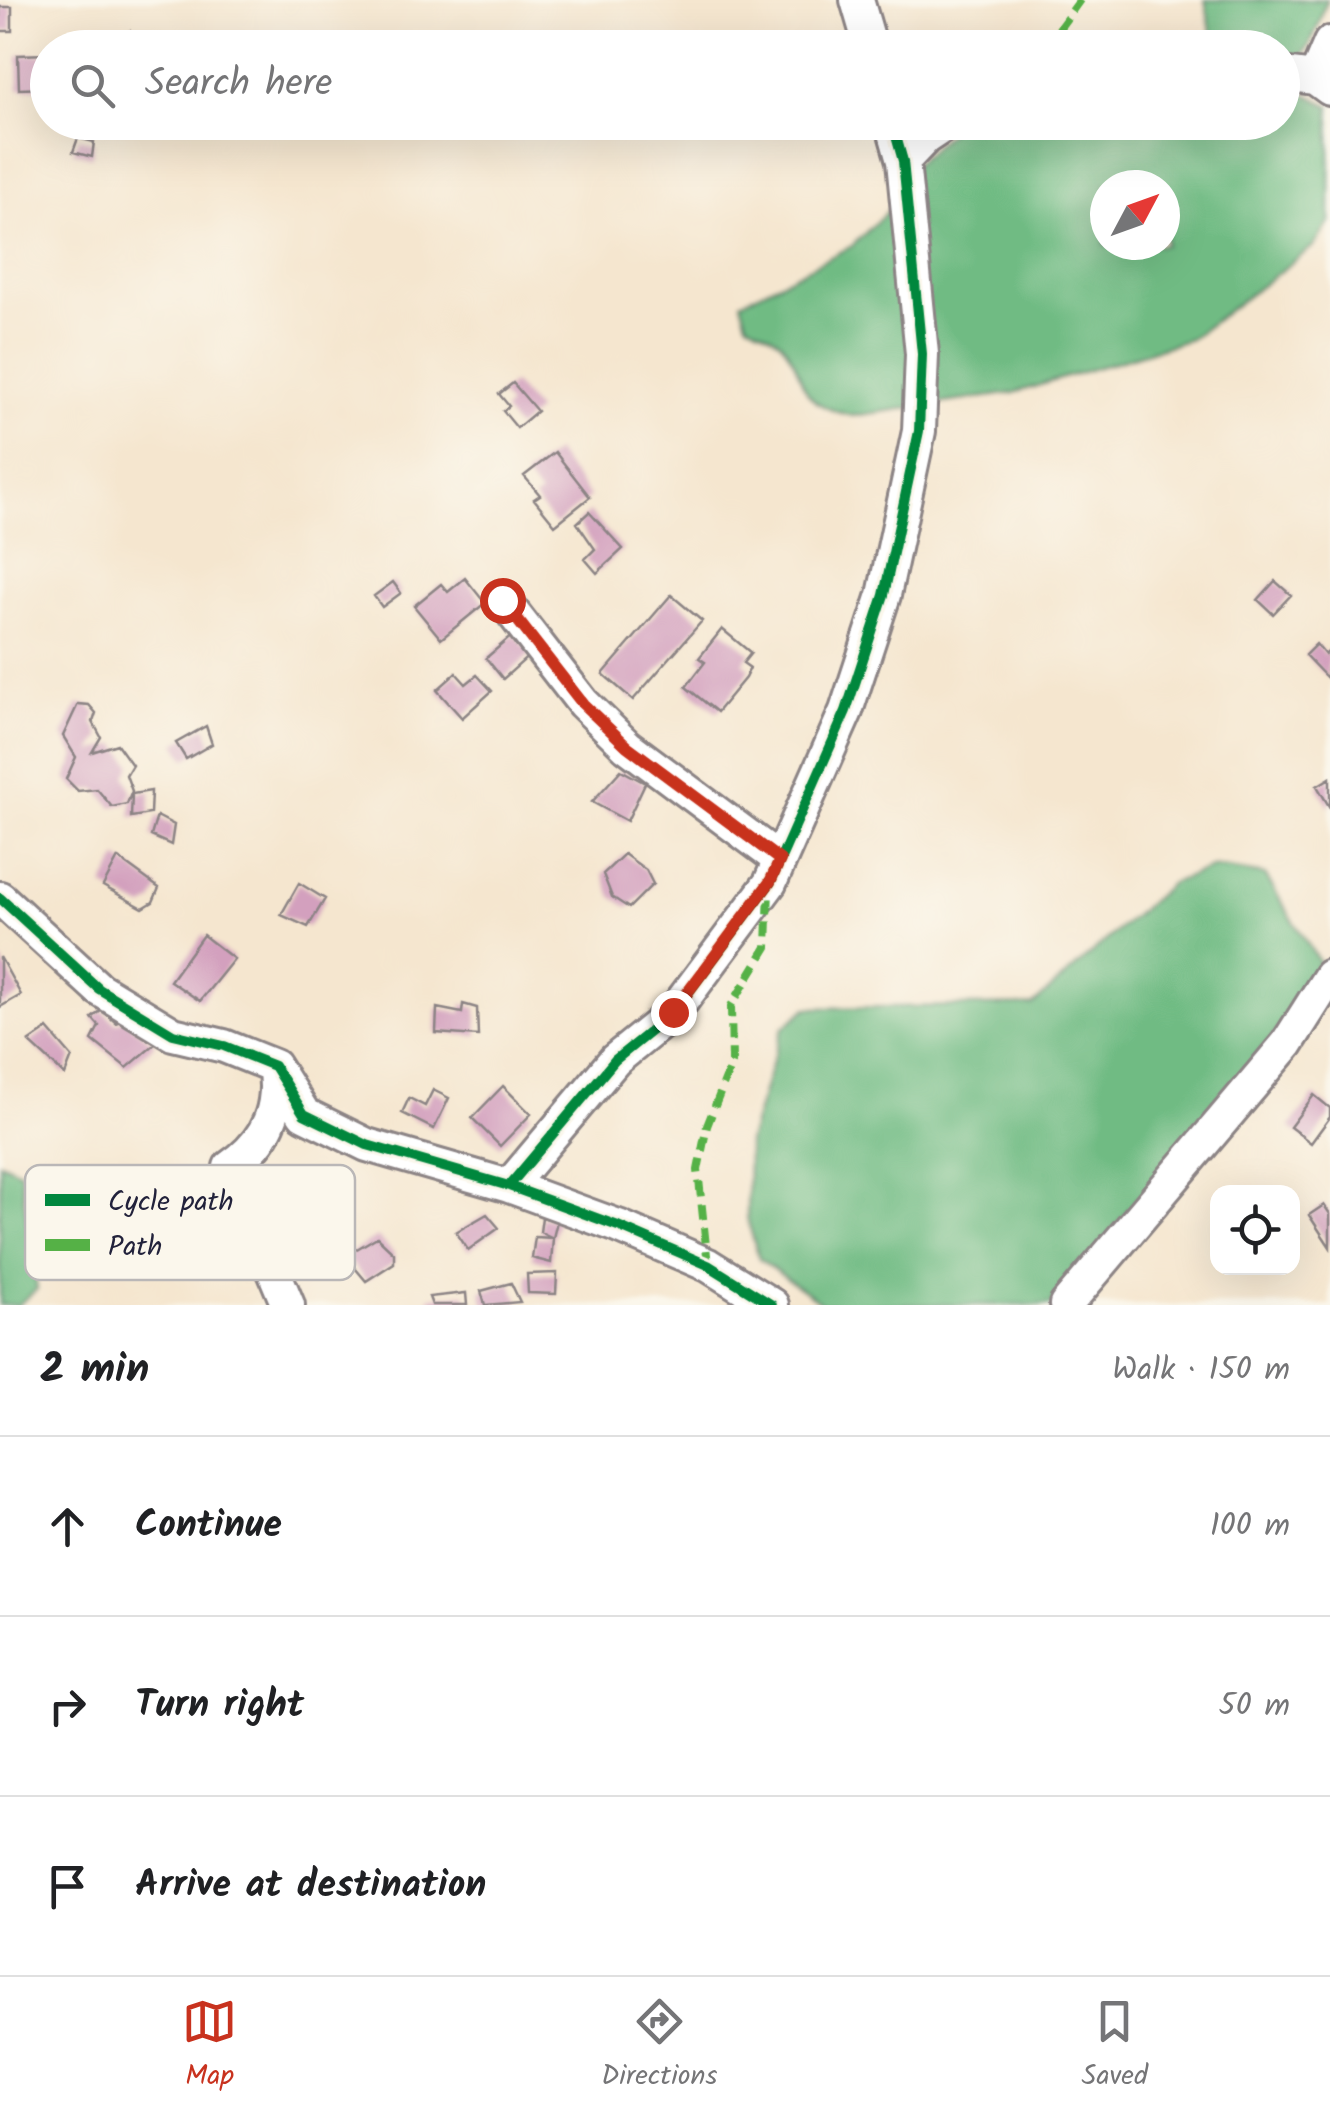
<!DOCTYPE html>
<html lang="en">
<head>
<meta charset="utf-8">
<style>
	:root { --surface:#fff; --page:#f6f6f6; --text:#202124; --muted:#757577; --line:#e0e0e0; --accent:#c8321e }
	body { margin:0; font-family:Kalam,sans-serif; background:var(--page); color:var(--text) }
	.controls { position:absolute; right:30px; bottom:30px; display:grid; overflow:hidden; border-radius:20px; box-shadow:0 10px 40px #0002 }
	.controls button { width:90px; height:90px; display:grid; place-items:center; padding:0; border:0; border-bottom:2px solid var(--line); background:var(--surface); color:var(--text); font:50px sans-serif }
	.compass { position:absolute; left:1090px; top:170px; width:90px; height:90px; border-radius:50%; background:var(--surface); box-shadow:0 10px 40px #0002; rotate:49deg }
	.stop { position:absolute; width:30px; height:30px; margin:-22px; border:8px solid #c8321e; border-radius:50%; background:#fff }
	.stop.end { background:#c8321e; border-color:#fff; box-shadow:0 2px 10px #0008 }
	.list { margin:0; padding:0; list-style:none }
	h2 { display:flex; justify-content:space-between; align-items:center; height:130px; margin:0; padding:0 40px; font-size:42px }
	h2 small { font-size:32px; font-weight:400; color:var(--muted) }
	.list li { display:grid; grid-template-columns:65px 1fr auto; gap:30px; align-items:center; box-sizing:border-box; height:180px; padding:0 40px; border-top:2px solid var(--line) }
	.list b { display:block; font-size:38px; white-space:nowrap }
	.list em { font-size:32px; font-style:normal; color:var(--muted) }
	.icon { flex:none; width:55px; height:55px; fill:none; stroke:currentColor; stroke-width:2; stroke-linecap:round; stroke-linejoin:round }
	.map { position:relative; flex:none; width:1330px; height:1305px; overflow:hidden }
	.search { position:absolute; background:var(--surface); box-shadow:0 10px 40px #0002; left:30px; right:30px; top:30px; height:110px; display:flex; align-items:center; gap:25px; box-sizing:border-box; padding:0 35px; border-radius:55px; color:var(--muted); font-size:38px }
	.sheet { height:670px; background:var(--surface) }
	nav { display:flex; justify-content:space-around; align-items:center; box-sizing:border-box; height:140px; border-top:2px solid var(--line); background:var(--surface); font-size:28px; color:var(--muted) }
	nav a { display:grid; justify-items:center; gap:5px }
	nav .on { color:var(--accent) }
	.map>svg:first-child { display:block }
</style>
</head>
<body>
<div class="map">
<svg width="1330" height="1305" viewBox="0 0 1330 1305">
	<rect width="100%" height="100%" fill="#fbf7ec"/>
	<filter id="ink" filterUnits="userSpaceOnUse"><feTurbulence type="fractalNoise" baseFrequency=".01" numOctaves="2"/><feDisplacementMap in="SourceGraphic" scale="20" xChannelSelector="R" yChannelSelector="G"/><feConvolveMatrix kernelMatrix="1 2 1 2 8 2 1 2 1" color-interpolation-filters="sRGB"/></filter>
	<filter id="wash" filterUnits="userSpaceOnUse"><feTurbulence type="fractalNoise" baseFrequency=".0048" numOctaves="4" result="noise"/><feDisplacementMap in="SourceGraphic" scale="40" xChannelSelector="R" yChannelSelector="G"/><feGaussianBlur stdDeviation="2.25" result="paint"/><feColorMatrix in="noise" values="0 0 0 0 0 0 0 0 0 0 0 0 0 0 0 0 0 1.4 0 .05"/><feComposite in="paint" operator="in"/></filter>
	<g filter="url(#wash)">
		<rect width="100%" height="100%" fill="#f5e6cf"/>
		<path fill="#6fbb83" stroke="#486e5f" stroke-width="2.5" fill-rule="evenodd" d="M1205,0h122c-9,22 -16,63 -44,62l-1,-14 -63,-1 -6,-6z
			M1283,90l23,4 24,12v116l-16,24 -124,93 -176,54 -161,23c-65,-15 -40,-36 -72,-74 -8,-8 -24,-14 -34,-20l-6,-20 111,-56 45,-44 3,-24 59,-55 323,-1zM1105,185h60v60h-60z
			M1214,867l51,8 54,87 -25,50 -244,293h-226l-65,-46 -12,-41 1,-77 34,-112 25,-21 226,-3 138,-122z
			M0,1162l20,9 17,118 -19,16h-18z"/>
		<g id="blocks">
			<path fill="#d3a0be" d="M0,7h12v24h-12z
				M130,31l3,17h-57l-1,-10z
				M48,54v34l-29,1 -1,-34z
				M78,138l16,4 -2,15 -19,-5z
				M513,383l24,28 -20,17 -14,-17 6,-5 -10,-12z
				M555,452l35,45 -35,28 -21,-26 6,-4 -16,-19z
				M589,512l34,37 -26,24 -12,-14 10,-10 -18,-26z
				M465,578l20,25 -44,36 -27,-33 27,-22 7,8z
				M1275,581l16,14 -18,19 -15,-14z
				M393,582l8,11 -19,14 -8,-11z
				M671,595l31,26 -69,79 -30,-26z
				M722,629l29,24 -8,10 7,5 -5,10 -28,34 -31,-25 19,-25 -6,-4z
				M514,634l17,20 -28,25 -17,-21z
				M1316,644l9,11 5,-5 -3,28 -22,-23z
				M456,673l10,11 11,-9 15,16 -30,27 -25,-28z
				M78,704l11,1 7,8 -3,9 8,15 -9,15 25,-8 15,21 -6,10 6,16 -5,13 -15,3 -15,-18 -19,2 -12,-12 10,-22 -13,-21z
				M206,726l6,18 -26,15 -10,-16z
				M621,770l24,13 -18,38 -35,-19z
				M1330,778v30l-13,-22z
				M151,791l-1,23 -19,3 1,-23z
				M157,816l17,9 -3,20 -20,-9z
				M624,854l22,16 7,14 -24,24 -17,-11 -9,-23z
				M118,858l41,30 -6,14 -10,6 -40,-22z
				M299,883l26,16 -17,28 -27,-12z
				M203,935l31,24 -34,42 -30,-20z
				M0,957l21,38 -21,12z
				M463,1004l14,4 1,28 -42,-3 1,-25 25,5z
				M102,1010l14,13 8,-4 31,25 -28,24 -35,-28 7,-14 -7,-8z
				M48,1029l24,28 -7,18 -36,-33z
				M503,1086l28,28 -31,32 -28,-28z
				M433,1090l16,8 -15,31 -32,-16 7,-15 16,8z
				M1314,1095l16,13v9l-19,26 -21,-16z
				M1324,1205l6,9v33l-21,-32z
				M487,1214l12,14 -31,22 -12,-18z
				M542,1217l15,4 -4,17 -13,-6z
				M377,1237l17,16v10l-28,18 -21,-25z
				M535,1237l18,1 -2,25 -19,-5z
				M557,1273l-1,21 -28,-1 -1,-19z
				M511,1283l9,19 -35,3 -4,-14z
				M466,1293l1,12h-35l-3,-8z"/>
		</g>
	</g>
	<g filter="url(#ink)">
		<use href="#blocks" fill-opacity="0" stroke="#8c8485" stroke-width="2.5"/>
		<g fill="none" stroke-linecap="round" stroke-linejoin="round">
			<defs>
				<path id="minor" d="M857,0l14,48
					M1282,74l33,4 15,11
					M1315,78l15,-35
					M903,161l22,-23 24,-16
					M503,600l80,103 44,43 153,114
					M0,898l99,91 74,45 51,12 50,20 30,48 63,31 142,41 109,40 90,39 64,40
					M274,1066c8,43 -8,77 -44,101l58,138
					M509,1186l106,-126 58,-47 97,-130 76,-172 38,-116 35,-164 3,-77 -19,-193 -11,-39
					M1066,1305l221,-261 43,-68"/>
			</defs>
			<use href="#minor" stroke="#8c8485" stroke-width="38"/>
			<use href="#minor" stroke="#fff" stroke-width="32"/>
			<path stroke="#55b146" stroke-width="8" stroke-dasharray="15 8" stroke-linecap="butt" d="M1045,48l35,-48
				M708,1265l-10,-95 9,-44 25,-63 -1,-57 36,-59 2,-59"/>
			<defs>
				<path id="cycleway" d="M0,898l99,91 74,45 51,12 50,20 30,48 63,31 142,41 109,40 90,39 64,40
					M509,1186l106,-126 58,-47 97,-130 76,-172 38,-116 35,-164 3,-77 -19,-193 -11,-39"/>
			</defs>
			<use href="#cycleway" stroke="#fbf7ec" stroke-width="16"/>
			<use href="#cycleway" stroke="#00873e" stroke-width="10"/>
		</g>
	</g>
	<g fill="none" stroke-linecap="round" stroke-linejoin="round" filter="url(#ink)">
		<path stroke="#c8321e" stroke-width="12" d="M502,600l81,104 44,42 153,114 -10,22 -97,130"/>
	</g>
	<rect x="25" y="1165" width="330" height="115" rx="15" fill="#fbf7ec" stroke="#bab7b7" stroke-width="2.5"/>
	<rect x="45" y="1194" width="45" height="12" fill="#00873e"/>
	<rect x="45" y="1239" width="45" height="12" fill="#55b146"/>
	<g font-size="28" fill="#22223b">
		<text x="108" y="1210">Cycle path</text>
		<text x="108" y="1255">Path</text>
	</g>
</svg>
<div class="controls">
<button><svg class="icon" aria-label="locate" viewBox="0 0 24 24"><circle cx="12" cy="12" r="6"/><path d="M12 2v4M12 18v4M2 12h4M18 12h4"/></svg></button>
</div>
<svg class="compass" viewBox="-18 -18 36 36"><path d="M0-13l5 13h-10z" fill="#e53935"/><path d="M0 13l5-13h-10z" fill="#757577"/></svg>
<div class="stop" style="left:502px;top:600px"></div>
<div class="stop end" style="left:673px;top:1012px"></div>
<div class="search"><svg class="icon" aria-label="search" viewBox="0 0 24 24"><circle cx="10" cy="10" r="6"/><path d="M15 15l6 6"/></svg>Search here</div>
</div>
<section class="sheet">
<h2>2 min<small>Walk · 150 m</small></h2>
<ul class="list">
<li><svg class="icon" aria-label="ahead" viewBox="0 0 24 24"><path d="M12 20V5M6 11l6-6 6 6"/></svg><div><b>Continue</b></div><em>100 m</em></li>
<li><svg class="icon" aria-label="right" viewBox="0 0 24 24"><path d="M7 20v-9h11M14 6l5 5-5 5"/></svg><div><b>Turn right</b></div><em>50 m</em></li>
<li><svg class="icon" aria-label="arrive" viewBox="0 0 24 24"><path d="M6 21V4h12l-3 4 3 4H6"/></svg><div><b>Arrive at destination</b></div></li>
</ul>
</section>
<nav>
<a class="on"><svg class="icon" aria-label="map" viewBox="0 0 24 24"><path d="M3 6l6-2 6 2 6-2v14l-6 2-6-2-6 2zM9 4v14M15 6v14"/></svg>Map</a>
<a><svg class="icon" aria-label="directions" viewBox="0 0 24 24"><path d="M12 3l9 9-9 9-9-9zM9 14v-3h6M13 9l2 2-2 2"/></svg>Directions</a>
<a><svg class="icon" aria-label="saved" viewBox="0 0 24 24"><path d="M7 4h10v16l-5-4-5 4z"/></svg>Saved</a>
</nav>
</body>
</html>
